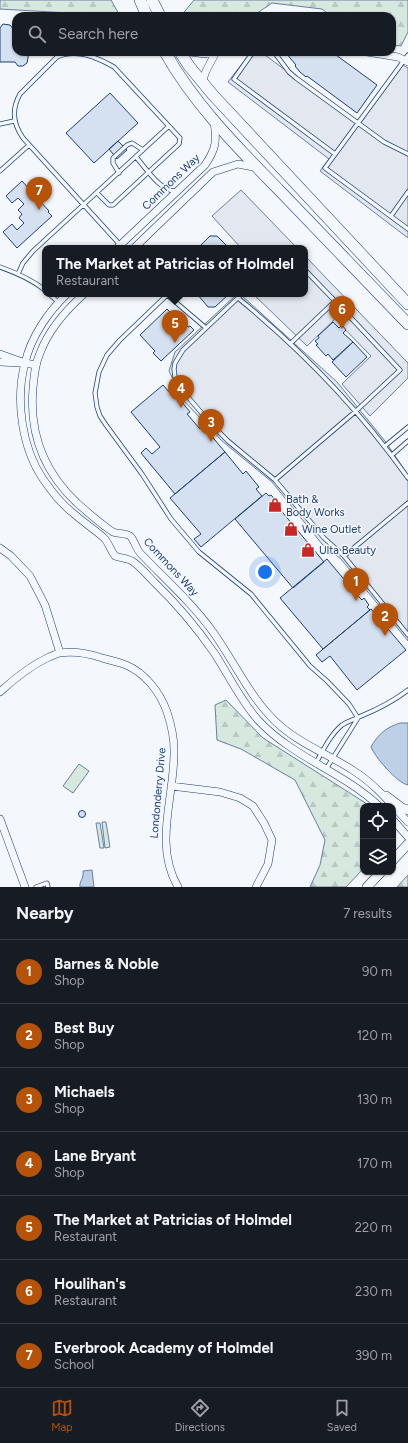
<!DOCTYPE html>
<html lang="en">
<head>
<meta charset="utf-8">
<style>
	:root { --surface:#171b24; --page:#20242c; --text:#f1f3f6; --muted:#9ea1a6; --line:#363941; --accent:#b45309 }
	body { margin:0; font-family:Figtree,sans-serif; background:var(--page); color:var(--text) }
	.controls { position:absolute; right:12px; bottom:12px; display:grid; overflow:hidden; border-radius:8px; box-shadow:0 1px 3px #0004 }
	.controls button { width:36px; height:36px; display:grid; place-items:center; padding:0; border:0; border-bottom:1px solid var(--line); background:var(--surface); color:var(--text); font:20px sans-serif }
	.you { position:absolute; left:265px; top:572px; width:14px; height:14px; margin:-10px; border:3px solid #fff; border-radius:50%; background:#1a73e8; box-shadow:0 0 0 6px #1a73e833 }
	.badge { display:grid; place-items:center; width:26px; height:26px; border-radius:50%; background:var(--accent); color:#fff; font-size:13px; font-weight:700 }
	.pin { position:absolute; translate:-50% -33px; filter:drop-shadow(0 1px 2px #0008) }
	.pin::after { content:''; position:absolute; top:21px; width:14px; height:12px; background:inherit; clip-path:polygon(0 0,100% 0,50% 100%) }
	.popup { position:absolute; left:42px; top:245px; width:266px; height:52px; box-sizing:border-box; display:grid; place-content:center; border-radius:8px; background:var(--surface); filter:drop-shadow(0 1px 3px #0005); font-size:13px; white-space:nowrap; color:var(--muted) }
	.popup b { font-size:15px; color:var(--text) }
	.popup::after { content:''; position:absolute; left:50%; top:100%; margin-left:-8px; border:8px solid transparent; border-top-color:var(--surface) }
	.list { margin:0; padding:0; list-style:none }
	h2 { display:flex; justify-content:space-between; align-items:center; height:52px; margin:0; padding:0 16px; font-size:17px }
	h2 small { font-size:13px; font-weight:400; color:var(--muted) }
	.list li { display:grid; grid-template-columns:26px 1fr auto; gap:12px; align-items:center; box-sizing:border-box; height:64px; padding:0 16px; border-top:1px solid var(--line) }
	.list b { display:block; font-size:15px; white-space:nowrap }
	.list p { margin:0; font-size:13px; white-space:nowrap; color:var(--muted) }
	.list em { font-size:13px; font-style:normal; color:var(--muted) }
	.icon { flex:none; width:22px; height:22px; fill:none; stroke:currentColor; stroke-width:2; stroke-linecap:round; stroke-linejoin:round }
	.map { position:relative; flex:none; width:408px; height:887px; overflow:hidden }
	.search { position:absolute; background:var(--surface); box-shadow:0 1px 3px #0004; left:12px; right:12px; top:12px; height:44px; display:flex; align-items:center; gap:10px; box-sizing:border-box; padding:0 14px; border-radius:12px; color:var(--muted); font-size:15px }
	.sheet { height:500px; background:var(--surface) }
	nav { display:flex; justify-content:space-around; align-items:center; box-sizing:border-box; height:56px; border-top:1px solid var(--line); background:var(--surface); font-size:11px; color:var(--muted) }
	nav a { display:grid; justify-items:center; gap:2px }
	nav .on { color:var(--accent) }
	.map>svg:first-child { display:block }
</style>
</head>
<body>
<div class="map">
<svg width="408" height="887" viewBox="0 0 408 887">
	<defs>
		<pattern id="forest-firs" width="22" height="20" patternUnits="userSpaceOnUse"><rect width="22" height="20" fill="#d7e8df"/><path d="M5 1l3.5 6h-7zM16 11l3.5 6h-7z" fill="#b8c8c3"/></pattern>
	</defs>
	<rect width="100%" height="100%" fill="#f4f7fb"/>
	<path fill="#d7e8df" stroke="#687fa3" d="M79,764l10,7 -16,22 -10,-7z
		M102,822h4l4,25 -5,1z
		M96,823h4l4,25h-4z"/>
	<path fill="url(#forest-firs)" stroke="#687fa3" d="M0,0h111l9,16 -120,-7z
		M194,0h214v32l-7,14 -9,-1v-29h-61l-9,-7 -50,-6 -19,13h-72z
		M226,700l37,38 101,64 4,4h-5v63l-17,18h-36l10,-22 5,-25 -30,-60 -54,-31 -24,-9 -2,-35z
		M408,875v12h-11z"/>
	<path fill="#e3e8f0" stroke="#687fa3" d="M251,52h10l98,73 44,-60 5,3v170l-88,-67 9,-12 -101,-77z
		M241,190l56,58h-56l-29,-32z
		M305,256l103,107v15l-38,38 -28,-32 29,-28 -36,-37 -28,27 -54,-52h52z
		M237,294h3l97,88 48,59 23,34v166l-67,-82 -19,-15 -50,-62 -50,-41 -39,-41 -14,-29 6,-19z"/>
	<path fill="#bed0e5" stroke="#687fa3" d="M400,723h8v62c-11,-2 -33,-28 -37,-38 7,-13 16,-20 29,-24z
		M92,870l2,17h-14c-1,-6 4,-8 3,-16z"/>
	<path fill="#d5e0f0" stroke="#1d3f73" d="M3,24l7,1 5,6 -1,9h2v12h13l-2,11 -4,3h-5l-3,-4h-15v-34z
		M285,52h47l45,33 -20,28 -50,-37 -1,1 -6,-5 -5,-6 1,-1z
		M110,93l28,30 -44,40 -28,-30z
		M118,141l9,9 -10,9 -8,-10z
		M22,181l27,30 -1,1 4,4 -35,32 -14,-16 9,-8 5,6 7,-7 -5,-5 3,-4 -4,-4 6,-6 -6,-6 -6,5 -6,-7z
		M210,236h7l12,12h-31z
		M197,294h32l-14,13h-7z
		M167,309l15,16 2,-3 4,5 2,-1 4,4 -33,31 -8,-8 2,-2 -15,-16z
		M333,322l6,6 3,-3 4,5 -3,3 10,9 -20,18 -5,-6 -2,2 -10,-11 2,-1 -3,-3 4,-3 -1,-2z
		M353,342l14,15 -21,20 -14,-15z
		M163,385l6,7 3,-2 18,22 -3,2 13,15 3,-3 22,26 -50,42 -34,-41 5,-5 6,6 8,-7 -29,-35z
		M225,452l18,22 3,-3 13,16 -3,2 6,7 -61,51 -7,-8 7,-5 -31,-36z
		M266,493l3,3 2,-1 9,10 -2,2 46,55 -31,26 -58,-69z
		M327,559l25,30 2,-2 5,6 -2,2 5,5 2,-2 5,7 -2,2 3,3 -47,39 -43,-51z
		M371,609l35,41 -49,40 -27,-34 -8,6 -6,-7z
		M78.5 814a3.5 3.5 0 1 1 7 0a3.5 3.5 0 1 1-7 0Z"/>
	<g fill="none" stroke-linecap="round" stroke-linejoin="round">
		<defs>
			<path id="service" d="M253,52l-19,27 101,75
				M274,52l15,20 7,6 88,64 24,12
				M408,55l-83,113 83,61
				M0,124l14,-3
				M136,157c9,10 24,34 39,34
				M0,171l29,-26
				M119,173l-6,-10v-5l14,-13 5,-2 11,7
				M97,193l12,12h4l66,-61 1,-6 -66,-71c-17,-10 -38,-19 -57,-10l-37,37c-9,16 -7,30 3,44l100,110
				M391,216l17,-24
				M0,267c17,6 31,12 45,23
				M18,274l5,-11 10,-12 136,-125
				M49,294l9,8
				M166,294l40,34
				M242,294l-59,56 -8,13 -1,6 1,8 7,13 29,34 17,17 47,39 49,58 20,18 64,79
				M167,295l-47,45 -13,15 -8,17 -4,21 2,14 3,9 6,9 36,49 29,45 28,33 52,42 59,72 17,15 22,23 9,14
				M238,298c66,54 121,111 170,180
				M290,344l45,-43 -30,-31
				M385,446l23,-19
				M392,455l16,-14
				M275,480l81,-69 44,-41 -65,-69
				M344,556l64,-53
				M316,763c7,-13 15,-29 26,-38 6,-4 11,-5 17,-8 17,-7 35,-16 49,-27
				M326,769l32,-51
				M36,887l11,-4 1,4"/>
			<path id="minor" d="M190,52l15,2 7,-2
				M367,52l31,5 10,5
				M202,82l4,-11 10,-19
				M117,248l88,-83c11,-16 12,-24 9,-43
				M134,248l79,-76 25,-8 20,4
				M67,294c-19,18 -36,43 -42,69 -10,37 -3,85 18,116 9,13 18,25 30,34 10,9 21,16 31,25 5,5 6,12 11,18 5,2 12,2 17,5 8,5 15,14 22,21 23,22 43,46 61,72 14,22 26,47 43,66 34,37 85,52 121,86
				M84,294c-19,17 -35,35 -44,59 -5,11 -6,23 -7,35 -4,45 11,84 44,115 8,7 28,24 36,29 5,2 13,1 17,4 4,3 6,13 11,18 25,26 51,49 72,78 20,28 35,61 58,85 23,25 56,36 83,54 22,14 37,33 54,51
				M0,354l25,9 11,2
				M0,362l20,1
				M0,548l11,8 19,20 15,29 15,48
				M0,692c15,-14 30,-26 49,-35 4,-1 8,-4 11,-4 14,-2 30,1 42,5 8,2 16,4 24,7 19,8 34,27 41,47 4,12 7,25 7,38 1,46 -21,94 4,137
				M171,786l49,6 20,6 13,8 11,17 8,17 -4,24 -12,23
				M0,819l25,68
				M393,820l15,17"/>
			<path id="secondary" d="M386,796l16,12 6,2
				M393,860l15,-16
				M367,887l14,-15"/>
			<path id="trunk" d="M140,0l7,16
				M152,0l8,16
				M165,52c29,52 73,96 114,138 43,45 86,89 129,134
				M180,52l9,14 24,29 195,209"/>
		</defs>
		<use href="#service" stroke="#1d3f73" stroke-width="5"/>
		<use href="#minor" stroke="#1d3f73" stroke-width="8"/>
		<use href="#secondary" stroke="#1d3f73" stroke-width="10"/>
		<use href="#trunk" stroke="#1d3f73" stroke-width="12"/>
		<use href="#service" stroke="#f4f7fb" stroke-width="3.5"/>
		<use href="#minor" stroke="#f4f7fb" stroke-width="7"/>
		<use href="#secondary" stroke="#f4f7fb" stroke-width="9"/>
		<use href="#trunk" stroke="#f4f7fb" stroke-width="11"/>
	</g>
	<defs>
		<symbol id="shop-bare" viewBox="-9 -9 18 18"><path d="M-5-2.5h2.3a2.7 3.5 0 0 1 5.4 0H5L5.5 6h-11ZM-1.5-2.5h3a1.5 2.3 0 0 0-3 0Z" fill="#c62828" stroke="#f4f7fb" stroke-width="2.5" paint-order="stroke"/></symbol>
	</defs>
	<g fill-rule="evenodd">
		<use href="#shop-bare" x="265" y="495" width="20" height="20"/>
		<use href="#shop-bare" x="281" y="519" width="20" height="20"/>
		<use href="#shop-bare" x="298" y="540" width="20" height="20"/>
	</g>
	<g text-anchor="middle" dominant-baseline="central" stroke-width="3" stroke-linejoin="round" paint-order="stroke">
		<g font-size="11" fill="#1d3f73" stroke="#f4f7fb">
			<text transform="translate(171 182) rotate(-44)">Commons Way</text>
			<text transform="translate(171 567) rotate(47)">Commons Way</text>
			<text transform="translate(158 793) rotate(-85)">Londonderry Drive</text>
		</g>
		<g font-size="11" fill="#1d3f73" stroke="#f4f7fb" text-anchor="start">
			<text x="286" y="499">Bath &amp;<tspan x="286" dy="13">Body Works</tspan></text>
			<text x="302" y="529">Wine Outlet</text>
			<text x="319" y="550">Ulta Beauty</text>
		</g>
	</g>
</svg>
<div class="controls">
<button><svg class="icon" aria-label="locate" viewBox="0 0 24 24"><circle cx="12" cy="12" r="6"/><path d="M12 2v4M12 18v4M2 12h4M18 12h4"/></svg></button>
<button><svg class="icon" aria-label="layers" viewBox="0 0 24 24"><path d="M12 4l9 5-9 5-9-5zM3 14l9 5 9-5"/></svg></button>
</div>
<div class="you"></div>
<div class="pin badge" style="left:356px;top:601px">1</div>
<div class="pin badge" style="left:385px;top:636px">2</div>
<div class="pin badge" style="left:211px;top:442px">3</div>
<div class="pin badge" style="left:181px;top:408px">4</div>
<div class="pin badge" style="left:175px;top:343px">5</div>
<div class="popup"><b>The Market at Patricias of Holmdel</b>Restaurant</div>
<div class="pin badge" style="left:342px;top:329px">6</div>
<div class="pin badge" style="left:39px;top:210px">7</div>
<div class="search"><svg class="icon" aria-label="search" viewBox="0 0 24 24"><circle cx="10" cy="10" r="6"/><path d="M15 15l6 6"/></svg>Search here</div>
</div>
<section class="sheet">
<h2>Nearby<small>7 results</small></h2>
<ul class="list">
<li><span class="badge">1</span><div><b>Barnes &amp; Noble</b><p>Shop</p></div><em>90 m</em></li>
<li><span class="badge">2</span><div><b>Best Buy</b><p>Shop</p></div><em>120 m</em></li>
<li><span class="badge">3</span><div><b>Michaels</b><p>Shop</p></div><em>130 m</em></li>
<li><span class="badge">4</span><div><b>Lane Bryant</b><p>Shop</p></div><em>170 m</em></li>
<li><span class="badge">5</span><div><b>The Market at Patricias of Holmdel</b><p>Restaurant</p></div><em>220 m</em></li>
<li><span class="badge">6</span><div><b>Houlihan's</b><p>Restaurant</p></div><em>230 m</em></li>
<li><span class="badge">7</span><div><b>Everbrook Academy of Holmdel</b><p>School</p></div><em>390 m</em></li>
</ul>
</section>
<nav>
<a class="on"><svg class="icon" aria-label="map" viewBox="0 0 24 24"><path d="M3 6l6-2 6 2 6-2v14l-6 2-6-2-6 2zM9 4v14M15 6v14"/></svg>Map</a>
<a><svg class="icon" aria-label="directions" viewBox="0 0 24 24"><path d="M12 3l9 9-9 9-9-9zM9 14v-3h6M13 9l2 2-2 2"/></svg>Directions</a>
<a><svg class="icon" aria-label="saved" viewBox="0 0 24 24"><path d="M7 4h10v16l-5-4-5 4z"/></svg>Saved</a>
</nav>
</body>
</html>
